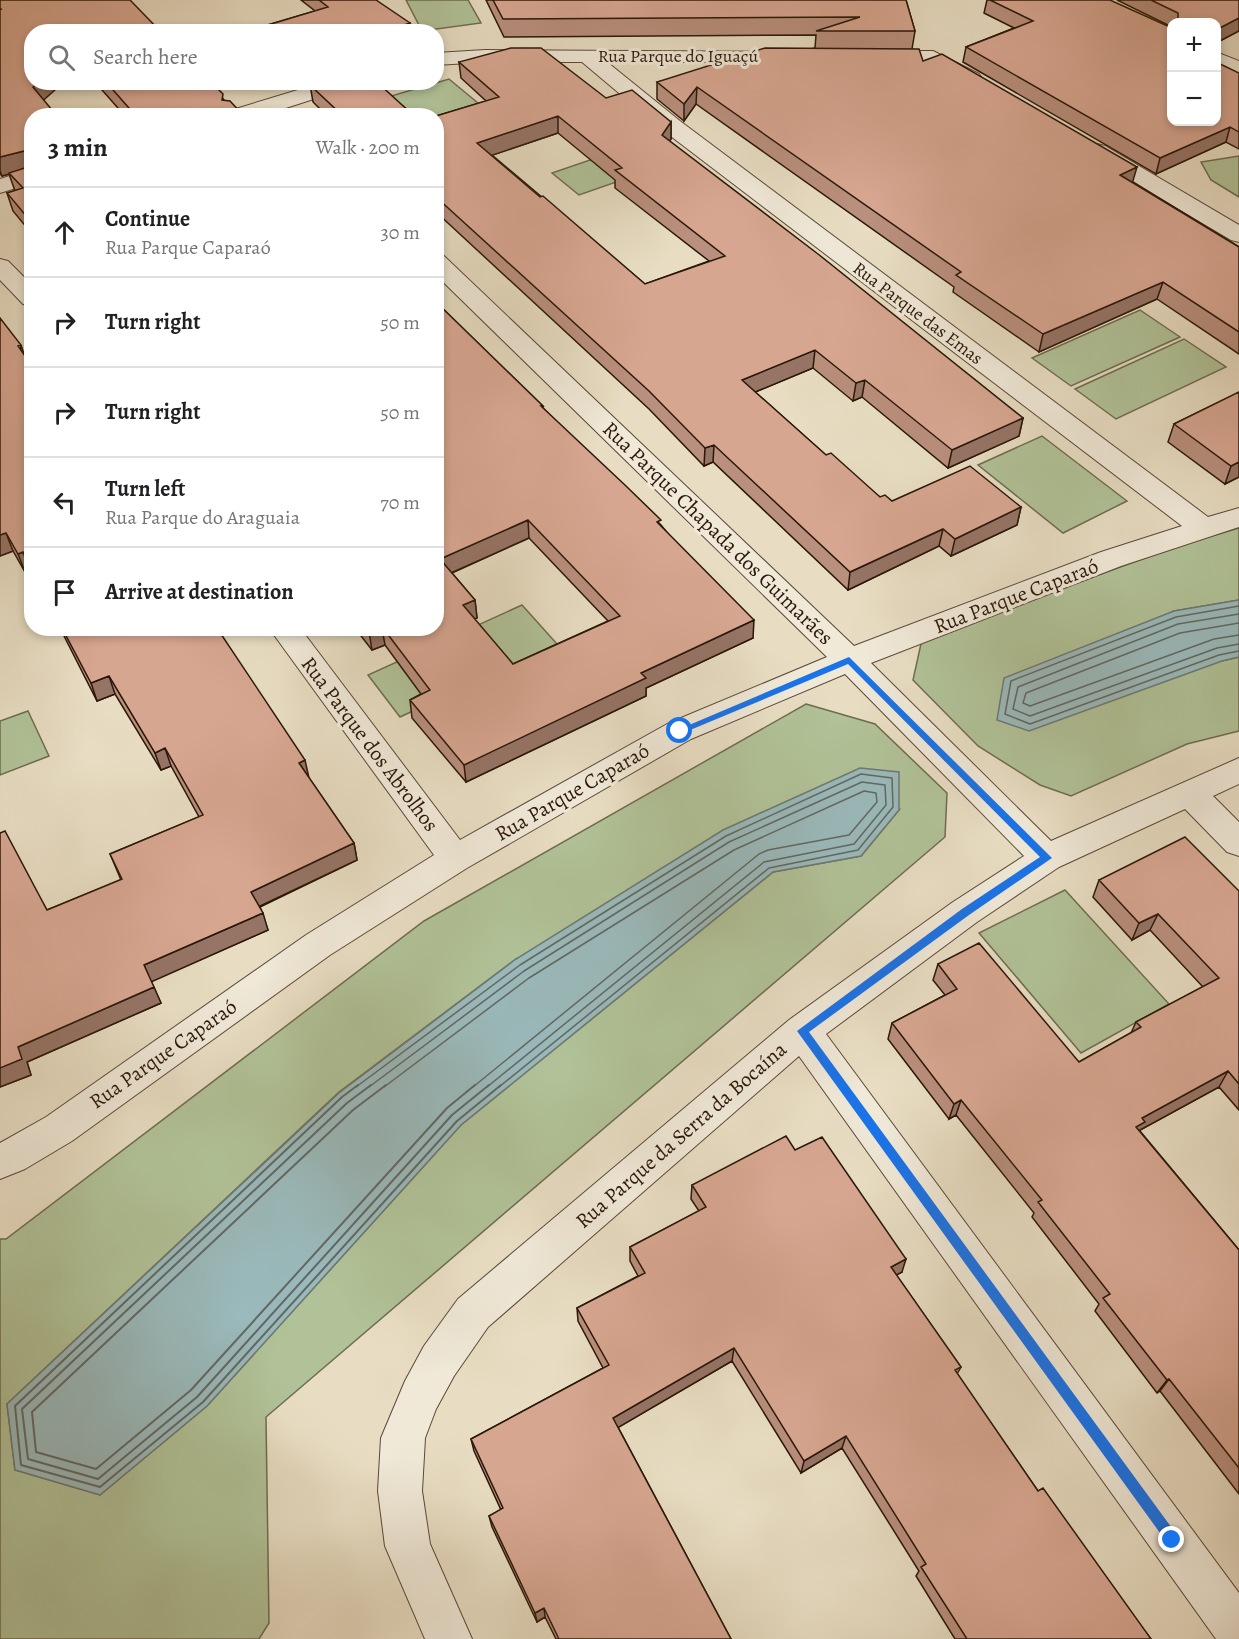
<!DOCTYPE html>
<html lang="en">
<head>
<meta charset="utf-8">
<style>
	:root { --surface:#fff; --page:#f6f6f6; --text:#202124; --muted:#757577; --line:#e0e0e0 }
	body { margin:0; font-family:Alegreya,serif; background:var(--page); color:var(--text) }
	.controls { position:absolute; right:18px; top:18px; display:grid; overflow:hidden; border-radius:12px; box-shadow:0 3px 9px #0003 }
	.controls button { width:54px; height:54px; display:grid; place-items:center; padding:0; border:0; border-bottom:2px solid var(--line); background:var(--surface); color:var(--text); font:30px sans-serif }
	.stop { position:absolute; width:18px; height:18px; margin:-14px; border:4px solid #1a73e8; border-radius:50%; background:#fff }
	.stop.end { background:#1a73e8; border-color:#fff; box-shadow:0 2px 6px #0008 }
	.list { margin:0; padding:0; list-style:none }
	h2 { display:flex; justify-content:space-between; align-items:center; height:78px; margin:0; padding:0 24px; font-size:26px }
	h2 small { font-size:20px; font-weight:400; color:var(--muted) }
	.list li { display:grid; grid-template-columns:39px 1fr auto; gap:18px; align-items:center; box-sizing:border-box; height:90px; padding:0 24px; border-top:2px solid var(--line) }
	.list b { display:block; font-size:22px; white-space:nowrap }
	.list p { margin:0; font-size:20px; white-space:nowrap; color:var(--muted) }
	.list em { font-size:20px; font-style:normal; color:var(--muted) }
	.icon { flex:none; width:33px; height:33px; fill:none; stroke:currentColor; stroke-width:2; stroke-linecap:round; stroke-linejoin:round }
	.map { position:relative; flex:none; width:1239px; height:1639px; overflow:hidden }
	.search { position:absolute; background:var(--surface); box-shadow:0 3px 9px #0003; left:24px; top:24px; width:420px; height:66px; display:flex; align-items:center; gap:15px; box-sizing:border-box; padding:0 21px; border-radius:24px; color:var(--muted); font-size:22px }
	.panel { position:absolute; background:var(--surface); box-shadow:0 3px 9px #0003; left:24px; top:108px; width:420px; height:528px; border-radius:24px }
	.map>svg:first-child { display:block }
</style>
</head>
<body>
<div class="map">
<svg width="1239" height="1639" viewBox="0 0 1239 1639">
	<rect width="100%" height="100%" fill="#e8ddc3"/>
	<filter id="stains"><feTurbulence type="fractalNoise" baseFrequency=".00333" numOctaves="4"/><feColorMatrix values="0 0 0 0 .2 0 0 0 0 .09 0 0 0 0 .02 0 0 0 .5 -.17"/></filter>
	<radialGradient id="worn" r=".72"><stop offset=".6" stop-color="#630" stop-opacity="0"/><stop offset="1" stop-color="#630" stop-opacity=".3"/></radialGradient>
	<path fill="#b1c298" stroke="#6e6c50" stroke-width="1.5" fill-rule="evenodd" d="M406,0h62l13,23 -59,8z
		M449,79l47,39 -59,17 -1,-19 -22,-1 -23,-19z
		M660,136l28,21 -109,38 -27,-22z
		M1239,156v41l-28,-17 -10,-18z
		M1140,310l40,27 -109,49 -39,-28z
		M1184,339l42,28 -110,52 -41,-30z
		M1042,436l85,65 -64,32 -85,-68z
		M1239,528v72l-65,11 48,50 17,-4v74l-52,13 -116,52 -31,-11 -62,-39 -65,-66 9,-41 256,-93z
		M522,605l35,39 -157,73 -32,-42z
		M806,704l69,20 72,69 -2,44 -679,580 3,206 -10,16h-259v-400h6l418,-318zM899,810l-38,46 -88,16 -312,253 -254,281 -107,89 -85,-25 -8,-66 332,-312 177,-133z
		M28,711l21,45 -49,19v-54z
		M1065,890l104,114 -88,49 -102,-120z"/>
	<path fill="#9ababc" stroke="#6d7974" stroke-width="1.5" d="M1239,600v57l-17,4 -193,70 -32,-11 7,-42 170,-67z
		M860,768l39,4v38l-38,46 -88,16 -312,253 -254,281 -107,89 -85,-25 -8,-66 332,-311 177,-134 207,-129z"/>
	<g fill="none" stroke-linecap="round" stroke-linejoin="round">
		<path stroke="#626862" stroke-width="1.5" d="M1239,606l-63,11 -165,64 -6,33 25,10 189,-69 20,-4
			M1239,614l-61,10 -160,63 -5,22 17,7 187,-68 22,-4
			M1239,623l-59,10 -154,60 -3,10 7,3 184,-67 25,-4
			M356,1087l164,-122 206,-129 135,-62 31,4 1,29 -35,43 -89,18 -270,219
			M369,1087l155,-116 205,-129 133,-60 23,3 1,20 -32,39 -90,18 -277,225
			M384,1087l145,-109 205,-128 130,-59 12,2 1,9 -28,33 -81,15 -9,4 -286,233"/>
		<path stroke="#626862" stroke-width="2" d="M358,1085l-16,12 -327,309 6,59 79,22 103,-85 254,-281 44,-36
			M371,1085l-24,18 -325,306 6,50 70,20 99,-82 255,-282 37,-30
			M386,1085l-33,25 -321,302 4,40 60,17 95,-79 256,-282 28,-23"/>
		<defs>
			<path id="street" d="M485,50l308,2 3,4 -3,4 -7,2h-179l73,59 528,396 31,-9v19l-118,39 -250,97 180,178 188,-83v26l-26,12 26,26v34l-12,-4 -42,-43 -126,58 -82,55 -151,112 413,559v46h-23l-417,-583 -311,271 -34,49 -18,33 -11,29 -3,53 8,53 42,95h-47l-40,-93 -7,-55 3,-53 24,-57 19,-35 34,-47 331,-279 164,-118 71,-46 -179,-182 -154,65 -224,129 -137,87 -258,186 -47,28 -25,10v-36l46,-26 260,-182 128,-80 -165,-227h31l160,212 209,-117 158,-66 -391,-382v-21l8,2 410,390 247,-94 81,-26 -518,-395 -82,-69h-97l-49,3v-12z
				M876,51h57l46,23 3,4 -3,4 -7,2 -43,-21 -60,-2 -3,-4 3,-4z
				M1216,52l23,9v14l-23,-9z
				M324,82h33l-3,4 -93,30h-34l2,-5z
				M1097,144l8,2 134,79v17l-8,-2 -142,-84 -3,-5 3,-5z
				M32,169v14l-32,10v-14z
				M0,259l8,2 24,24v21l-9,-2 -23,-24z"/>
		</defs>
		<use href="#street" stroke="#5a4838" stroke-width="2"/>
		<use href="#street" fill="#f0e9d8" fill-rule="evenodd"/>
	</g>
	<path fill="#b98f7d" stroke="#2a1709" stroke-width="1.5" fill-rule="evenodd" d="M0,0l32,32 12,68 -12,16v118l-19,-23 -6,-18 8,-2 -6,-17 -7,2 -2,-2z
		M301,0h75l34,32h-159v-2l64,-19z
		M486,0h420l9,31 -3,18 11,12 210,121 106,65v107l-82,-55 -118,53 -86,-60 1,-5 -258,-183 -12,17 -27,-22v-17l158,-34 1,-13 -312,2z
		M987,0h123l62,122 67,-49v76l-13,-7 -70,32 -193,-112 3,-15 48,-19 -30,-15z
		M1117,0h122v31l-23,12v-21h-44v5z
		M459,62l147,36 65,24v17l-2,2 354,277 -4,18 -71,32 -86,-71 -9,4 -40,-33 -58,24 71,63 54,42 12,4 129,6 -4,18 -66,31 -12,-10 -91,44 -135,-128 -9,4 -55,-57 -213,-197v-96l50,-15 -25,-23zM558,133l57,47v8l94,73 -64,23 -153,-129z
		M95,82h116l13,18 20,16h-119z
		M292,82h23l-17,6z
		M310,85l104,31h-87l-14,-14z
		M436,302l107,104v2l118,117 92,113 -107,50v8l-180,86 -54,-64 -2,-18 11,-6 -36,-49 -13,5 -17,-22h81zM529,538l79,83 -95,43 -39,-45 3,-1 -2,-18 -23,-27z
		M21,345l3,9 8,12v208l-2,-4 -5,2 -12,-21 -13,5z
		M1239,392v85l-14,7 -57,-42 6,-18z
		M60,628h157l92,150 45,65 3,17 -97,47 8,23 -117,51 10,22 -134,59 4,13 -31,12v-254l47,77 74,-30 -11,-26 89,-37 -28,-51 -10,4 -46,-76 -18,7z
		M1099,880l140,11v219l-20,-23 -79,43v1l99,119v244l-79,-103 -3,2 -62,-82 4,-7 -67,-87 2,-4 -78,-98 -7,4 -61,-80 4,-16 53,-28 -12,-15 5,-16 141,98 52,-29 5,-11 67,-35 -53,-57 -18,10 -39,-43z
		M795,1150l107,122 -6,3 65,92 -4,7 81,117 113,148h-196l-39,-63 3,-5 -77,-123 -41,25 -69,-112 -114,66 113,212h-175l-11,-22 -8,5 -45,-95 -3,-11 12,-6 -27,-59 -3,-12 132,-71 -25,-47 -1,-13 61,-32 -8,-15v-14l69,-36 -8,-12 1,-14z"/>
	<path fill="#967466" stroke="#2a1709" stroke-width="1.5" d="M1239,18v13l-23,12v-13z
		M410,23v9h-27z
		M39,82h25l-26,23 -5,-18z
		M297,82h18l-17,6z
		M697,87l-1,17 -12,17v-17z
		M558,116v17l-80,27 -1,-17z
		M671,122v17l-10,13 1,-17z
		M1230,127l-4,15 -70,32 4,-16z
		M28,150l4,18 -30,8 -2,-5v-14z
		M1137,167l-5,17 -12,-9z
		M1163,282l-6,17 -118,53 4,-18z
		M815,350l-2,18 -72,30 1,-18z
		M865,380l-3,17 -9,4 3,-18z
		M1023,418l-4,18 -71,32 4,-18z
		M714,445l-1,17 -9,4 1,-18z
		M1239,462v15l-14,7 6,-18z
		M1021,507l-4,18 -66,31 4,-17z
		M528,520l1,18 -87,39 -2,-18z
		M943,529l-4,17 -91,44 2,-18z
		M6,533l7,18 -13,5v-21z
		M23,552l7,18 -5,2 -7,-18z
		M475,600l2,18 -13,5 -1,-18z
		M754,620l-1,18 -107,50v8l-180,86 -2,-17 177,-92z
		M377,628h5l3,17 -13,5 -3,-18z
		M109,676l6,18 -18,7 -6,-18z
		M165,748l6,18 -10,4 -6,-17z
		M305,760l4,18 -10,-15z
		M354,843l3,17 -101,48 -5,-16z
		M263,913l5,17 -117,52 -7,-17z
		M1158,914l-8,16 -18,10 7,-17z
		M154,987l7,16 -134,59 4,13 -31,12v-19l18,-21z
		M1228,1071l-9,16 -79,43 -3,7 -1,-10 6,-9z
		M961,1100l-5,15 -7,4 5,-15z
		M906,1259l-4,13 -16,9 5,-14z
		M734,1348l-2,13 -118,69 -1,-12z
		M1169,1379l-9,12 -3,2 10,-13z
		M846,1436l-4,12 -41,25 3,-12z
		M544,1608l1,9 -8,5 -2,-9z"/>
	<path fill="#d7a691" stroke="#2a1709" stroke-width="1.5" fill-rule="evenodd" d="M0,0h130l31,32h-129v50h7l-6,5 24,29h-25v107l-25,-30 16,-5 -14,-15 19,-6v-17l-28,7v-148h1l-1,-1z
		M319,0h57l34,23 -27,9h-130l-2,-2 77,-23z
		M493,0h413l9,31h-99l44,-14 -357,2z
		M990,0h120l62,28v94h44v-60l23,11v59l-9,-5 -70,31 -194,-111 67,-26z
		M1151,0h88v18l-23,12v-8h-38v-9z
		M511,48h30l65,50 26,-8 39,32 -9,13 156,119 205,164 -71,32 -87,-70 -9,3 -41,-33 -73,30 84,75 5,-2 49,44 5,-2 7,6 78,-35 51,41 -66,32 -12,-10 -93,43 -136,-127 -9,3 -56,-57 -213,-194v-81l63,-19 -40,-35zM558,116l64,52 -7,2 110,86 -80,28 -102,-88 -3,1 -63,-54z
		M765,48l154,1 4,12 19,-7 195,113 -17,8 119,72v85l-76,-50 -120,52 -87,-59 5,-3 -264,-185 -13,17 -27,-22z
		M106,82h105l12,12 -1,6 8,1 14,15h-108z
		M318,82h59l37,34h-71l-33,-31z
		M436,302l107,104h-2l85,80 35,34 -4,2 97,98 -113,53 5,5 -182,87 -54,-65 20,-10 -47,-62h53zM528,520l92,96 -107,48 -50,-59 12,-5 -35,-41z
		M0,318l21,27 -3,1 14,20v203l-9,-17 -5,2 -12,-21 -6,2z
		M1239,392v70l-8,4 -57,-42z
		M62,628h155l88,132 -6,3 55,80 -103,49 12,21 -119,52 10,22 -136,60 4,12 -22,9v-235l5,-2 42,79 75,-31 -12,-25 93,-39 -38,-67 -10,5 -46,-77 -18,7z
		M366,628h11l-8,4z
		M1185,837l54,54v193l-11,-13 -86,47 3,4 -9,5 103,123v218l-70,-89 -2,1 -64,-82 7,-4 -72,-92 4,-2 -81,-100 -7,4 -62,-81 65,-34 -19,-25 41,-21 100,119 62,-35 -5,-5 83,-44 -61,-64 -19,9 -40,-43z
		M786,1136l9,14 27,-13 84,122 -15,8 70,100 -6,3 83,121 5,-3 108,151h-184l-46,-72 5,-3 -80,-128 -42,25 -70,-113 -121,70 118,221h-172l-15,-31 -9,5 -46,-97 14,-8 -32,-69 138,-74 -32,-57 68,-35 -15,-26 76,-40 -14,-22z"/>
	<path fill="#1a73e8" d="M849,657l203,201 -83,57 -160,117 368,503 2,5 -2,4 -5,2 -4,-2 -371,-513 165,-122 78,-52 -192,-193 -165,69h-6l-2,-2z"/>
	<g text-anchor="middle" dominant-baseline="central" stroke-width="6" stroke-linejoin="round" paint-order="stroke">
		<g font-size="18" fill="#2a1709" stroke="#f0e9d8">
			<text x="678" y="56">Rua Parque do Iguaçú</text>
			<text transform="translate(918 313) rotate(37)">Rua Parque das Emas</text>
		</g>
		<g font-size="21" fill="#2a1709" stroke="#f0e9d8">
			<text transform="translate(718 533) rotate(44)">Rua Parque Chapada dos Guimarães</text>
			<text transform="translate(1016 596) rotate(-21)">Rua Parque Caparaó</text>
			<text transform="translate(370 744) rotate(53)">Rua Parque dos Abrolhos</text>
			<text transform="translate(572 792) rotate(-30)">Rua Parque Caparaó</text>
			<text transform="translate(163 1054) rotate(-35)">Rua Parque Caparaó</text>
			<text transform="translate(681 1135) rotate(-41)">Rua Parque da Serra da Bocaína</text>
		</g>
	</g>
	<rect width="100%" height="100%" filter="url(#stains)"/>
	<rect width="100%" height="100%" fill="url(#worn)"/>
</svg>
<div class="controls">
<button>+</button>
<button>−</button>
</div>
<div class="stop" style="left:680px;top:731px"></div>
<div class="stop end" style="left:1172px;top:1540px"></div>
<div class="search"><svg class="icon" aria-label="search" viewBox="0 0 24 24"><circle cx="10" cy="10" r="6"/><path d="M15 15l6 6"/></svg>Search here</div>
<section class="panel">
<h2>3 min<small>Walk · 200 m</small></h2>
<ul class="list">
<li><svg class="icon" aria-label="ahead" viewBox="0 0 24 24"><path d="M12 20V5M6 11l6-6 6 6"/></svg><div><b>Continue</b><p>Rua Parque Caparaó</p></div><em>30 m</em></li>
<li><svg class="icon" aria-label="right" viewBox="0 0 24 24"><path d="M7 20v-9h11M14 6l5 5-5 5"/></svg><div><b>Turn right</b></div><em>50 m</em></li>
<li><svg class="icon" aria-label="right" viewBox="0 0 24 24"><path d="M7 20v-9h11M14 6l5 5-5 5"/></svg><div><b>Turn right</b></div><em>50 m</em></li>
<li><svg class="icon" aria-label="left" viewBox="0 0 24 24"><path d="M17 20v-9H6M10 6l-5 5 5 5"/></svg><div><b>Turn left</b><p>Rua Parque do Araguaia</p></div><em>70 m</em></li>
<li><svg class="icon" aria-label="arrive" viewBox="0 0 24 24"><path d="M6 21V4h12l-3 4 3 4H6"/></svg><div><b>Arrive at destination</b></div></li>
</ul>
</section>
</div>
</body>
</html>
